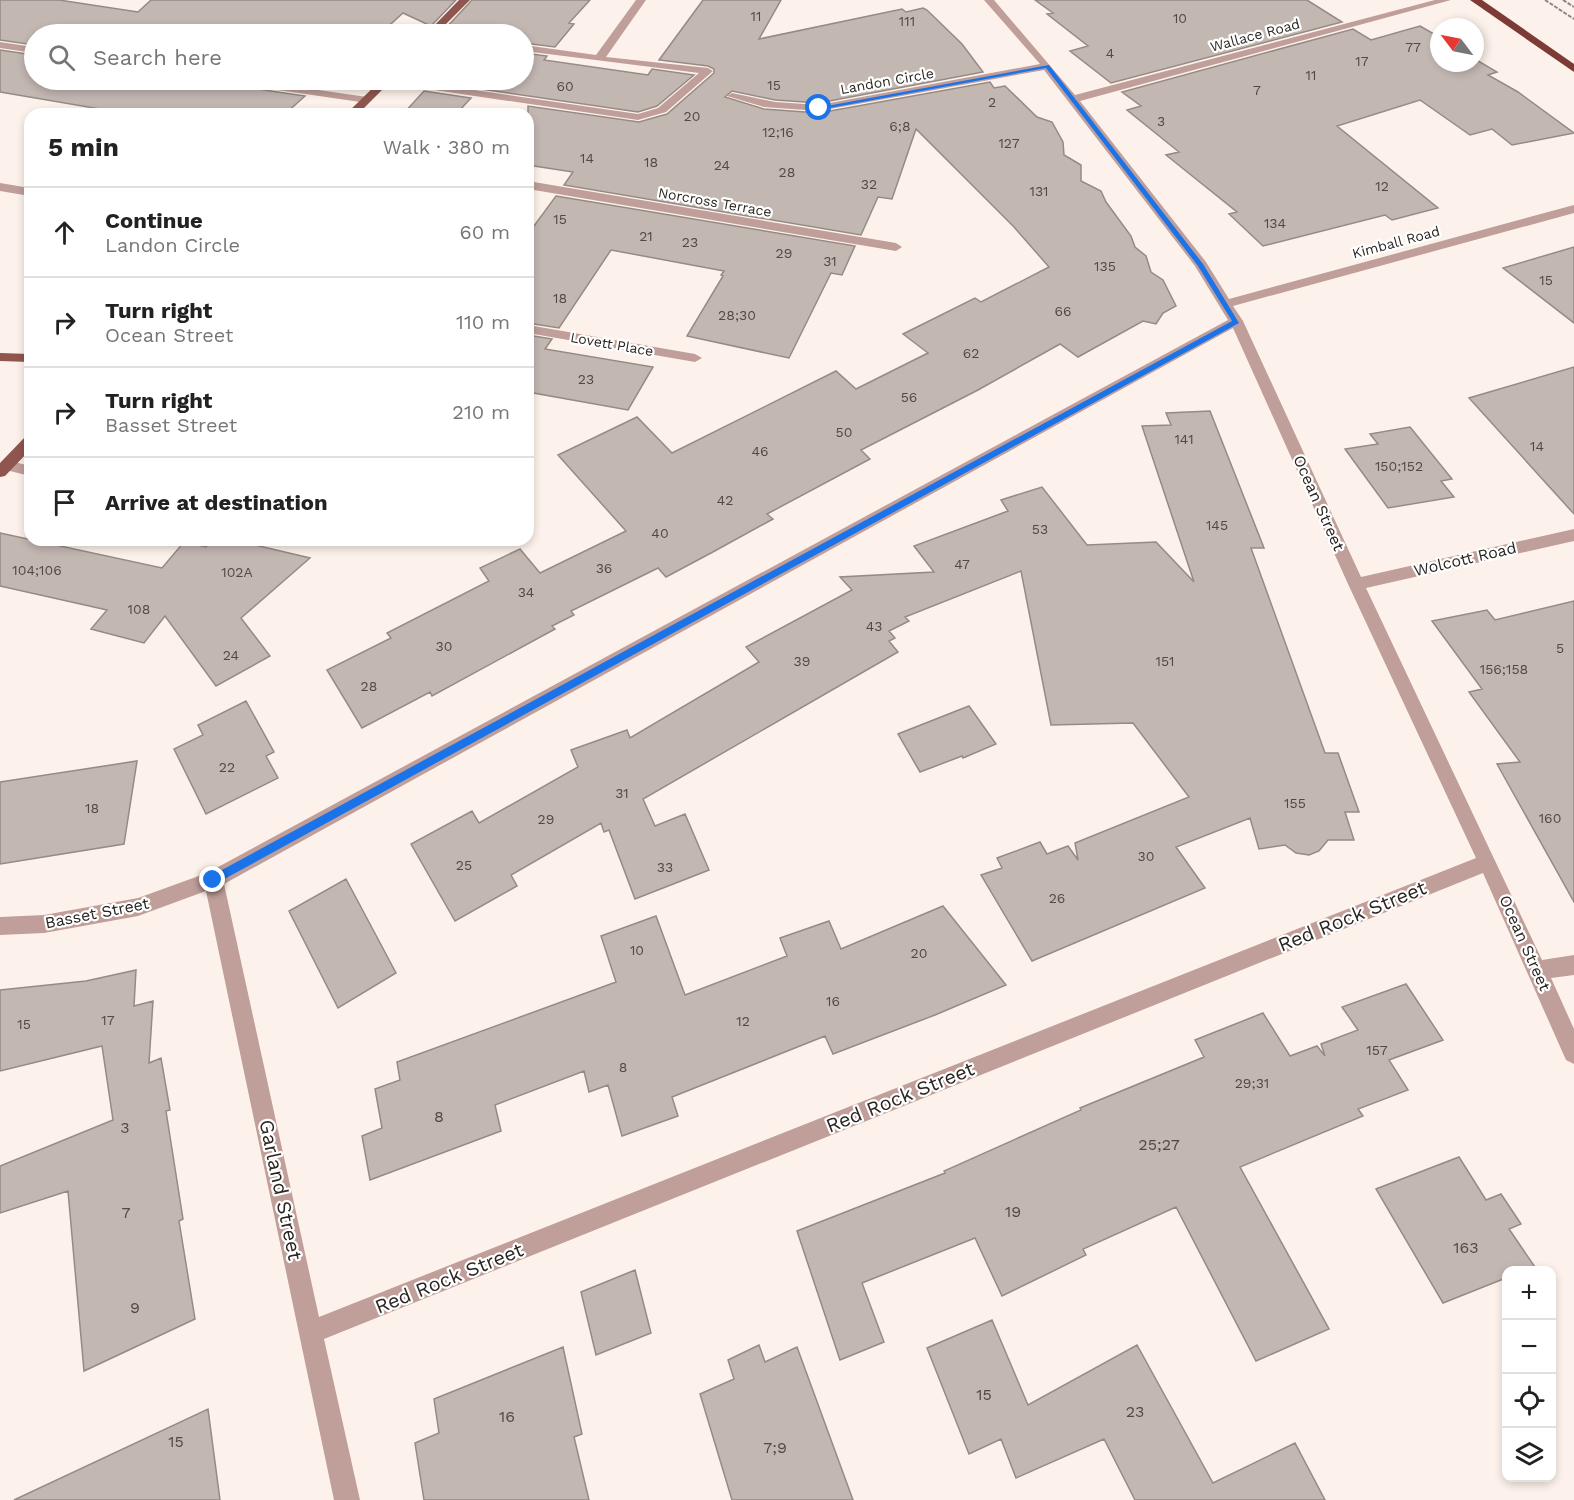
<!DOCTYPE html>
<html lang="en">
<head>
<meta charset="utf-8">
<style>
	:root { --surface:#fff; --page:#f6f6f6; --text:#222; --muted:#767676; --line:#e0e0e0 }
	body { margin:0; font-family:"Work Sans",sans-serif; background:var(--page); color:var(--text) }
	.controls { position:absolute; right:18px; bottom:18px; display:grid; overflow:hidden; border-radius:12px; box-shadow:0 3px 9px #0003 }
	.controls button { width:54px; height:54px; display:grid; place-items:center; padding:0; border:0; border-bottom:2px solid var(--line); background:var(--surface); color:var(--text); font:30px sans-serif }
	.compass { position:absolute; left:1430px; top:18px; width:54px; height:54px; border-radius:50%; background:var(--surface); box-shadow:0 3px 9px #0003; rotate:302deg }
	.stop { position:absolute; width:18px; height:18px; margin:-14px; border:4px solid #1a73e8; border-radius:50%; background:#fff }
	.stop.end { background:#1a73e8; border-color:#fff; box-shadow:0 2px 6px #0008 }
	.list { margin:0; padding:0; list-style:none }
	h2 { display:flex; justify-content:space-between; align-items:center; height:78px; margin:0; padding:0 24px; font-size:26px }
	h2 small { font-size:20px; font-weight:400; color:var(--muted) }
	.list li { display:grid; grid-template-columns:39px 1fr auto; gap:18px; align-items:center; box-sizing:border-box; height:90px; padding:0 24px; border-top:2px solid var(--line) }
	.list b { display:block; font-size:22px; white-space:nowrap }
	.list p { margin:0; font-size:20px; white-space:nowrap; color:var(--muted) }
	.list em { font-size:20px; font-style:normal; color:var(--muted) }
	.icon { flex:none; width:33px; height:33px; fill:none; stroke:currentColor; stroke-width:2; stroke-linecap:round; stroke-linejoin:round }
	.map { position:relative; flex:none; width:1574px; height:1500px; overflow:hidden }
	.search { position:absolute; background:var(--surface); box-shadow:0 3px 9px #0003; left:24px; top:24px; width:510px; height:66px; display:flex; align-items:center; gap:15px; box-sizing:border-box; padding:0 21px; border-radius:33px; color:var(--muted); font-size:22px }
	.panel { position:absolute; background:var(--surface); box-shadow:0 3px 9px #0003; left:24px; top:108px; width:510px; height:438px; border-radius:18px }
	.map>svg:first-child { display:block }
</style>
</head>
<body>
<div class="map">
<svg width="1574" height="1500" viewBox="0 0 1574 1500">
	<rect width="100%" height="100%" fill="#fdf2eb"/>
	<path fill="#c3b7b2" stroke="#958a85" stroke-width="1.5" d="M0,0h59l79,12 13,-12h305l-25,26 -28,-13 -23,21h-346v11l-34,-5z
		M472,0h118l-21,23 5,1 -19,23 -31,-4v-9h-73l-8,-3z
		M703,0h78l-22,39 143,-30 4,3 17,-4 4,2 35,34 21,28 -164,31 -44,-3 -43,-9 -7,6 39,12 55,4 171,-31 4,6 11,-2 32,31 15,5 11,20 1,13 17,10v16l20,10 5,11 25,34 4,11 11,9 5,16 12,8 13,26 -13,7 -7,11 -13,-3 -65,36 -18,-13 -82,46 -117,60 9,9 -103,55 6,5 -62,34 -45,24 -8,-9 -87,43 3,4 -22,11 3,3 -123,67 -2,-4 -68,36 -35,-58 64,-32 -4,-5 102,-52 -9,-13 40,-19 20,24 86,-42 -68,-76 79,-38 35,36 164,-82 20,18 72,-36 -25,-19 72,-36 6,4 68,-35 -35,-40 -98,-98 -24,70 -14,-2 -17,38 -297,-50 9,-13 -45,-7v-59l111,16 28,-8 47,-41v-4l-6,-3 -49,-6z
		M1035,0h272l35,22 -231,61 -41,-32 18,-5 -41,-32 6,-1z
		M1420,26l19,11v26h36v-4l22,13 -9,3 30,17 56,41 -62,12 -20,-16 -22,6 -50,-35 -83,26 101,82 -46,12 -7,-5 -122,31 -34,-32 8,-2 -71,-57 13,-3 -52,-42 14,-4 -19,-14 231,-63 18,11z
		M0,50l34,5v25h189l7,5 75,11 -20,18h-116l-32,-5 -8,5 -129,-22z
		M524,53l23,3 -3,4 104,15 4,-6 42,6 -37,31 -19,6 -206,-30 2,-2h90z
		M261,80h67l-13,7z
		M424,91l47,7 -15,16h-53z
		M556,196l299,50 -13,29 -11,-2 -42,85 -102,-22 36,-60 -2,-1 3,-4 -113,-21 -52,78 -31,-5v-89z
		M1574,247v76l-71,-55z
		M528,335l24,4 -7,10 108,18 -25,43 -100,-18z
		M1574,367v147l-105,-116z
		M1210,411l54,137h-13l74,205h13l21,59h-14l9,28h-26l-9,11 -10,4 -13,-2 -11,-8 -26,4 -9,-31 -74,29 29,41 -173,73 -51,-86 21,-7 -5,-10 43,-16 7,12 21,-8 10,14 -3,-17 114,-46 -56,-74 -82,2 -30,-154 -116,46 4,4 -20,10 6,7 -6,3 9,11 -255,147 12,27 30,-12 24,56 -74,29 -26,-69 -5,2 -3,-9 -90,52 6,11 -62,35 -44,-77 61,-33 7,12 99,-56 -7,-17 56,-20 3,8 129,-76 -13,-15 106,-57 -12,-13 94,-5 -20,-26 94,-35 -7,-11 41,-13 45,58 69,-3 38,40 -52,-156 29,-1 -5,-12z
		M1410,427l42,52 -11,2 13,16 -66,11 -43,-59 33,-5 -8,-10z
		M0,533l162,35 22,-26 22,5 6,-7h22l76,18 -69,60 29,38 -54,30 -51,-70 -21,27 -53,-14 16,-19 -107,-24z
		M1574,601v301l-77,-138 23,-2 -51,-70 13,-3 -50,-68 55,-11 8,10z
		M246,701l28,51 -8,4 12,22 -72,36 -32,-65 29,-14 -5,-10z
		M969,706l27,38 -33,14 -1,-2 -42,16 -22,-38z
		M137,761l-13,83 -124,20v-82z
		M346,879l50,94 -58,35 -49,-97z
		M943,906l63,79 -71,30 -102,39 -8,-18 -153,61 6,19 -56,20 -14,-51 -19,7 -5,-21 -89,34 6,26 -131,49 -8,-44 20,-8 -7,-39 25,-9 -3,-18 219,-80 -15,-46 55,-20 29,79 102,-39 -7,-18 49,-17 12,28z
		M136,970l-2,36 19,-5 -4,62 12,-5 9,52 -4,1 17,108 -4,2 16,98 -111,52 -16,-180 -68,22v-47l113,-46 -11,-74 -102,25v-81l86,-9z
		M1406,984l37,56 -54,20 19,30 -50,19 5,7 -123,51 89,162 -73,32 -80,-154 -93,42 3,6 -84,41 -27,-58 -113,45 22,59 -44,18 -43,-129 148,-58 -1,-2 137,-61 -1,-2 124,-51 -9,-17 68,-27 27,43 27,-10 8,10 -4,-12 37,-14 -16,-23z
		M1459,1157l27,43 15,-6 20,30 -12,5 28,41h-31v8l-63,25 -67,-114z
		M635,1270l16,63 -55,22 -15,-63z
		M992,1320l36,85 109,-60 76,138 82,-40 30,57h-190l-31,-61 -88,39 -15,-39 -32,15 -42,-106z
		M759,1345l6,17 32,-15 56,153h-121l-32,-106 34,-15 -6,-19z
		M563,1347l19,87 -8,3 15,63h-165l-9,-57 24,-10 -5,-34z
		M208,1409l12,91h-206z"/>
	<g fill="none" stroke-linecap="round" stroke-linejoin="round">
		<path stroke="#8d8681" stroke-width="2" stroke-dasharray="4 1.5" stroke-linecap="butt" d="M1545,0l29,19
			M1563,0l11,7"/>
		<path fill="#c09e99" fill-rule="evenodd" d="M636,0h10l-40,57 102,11 5,3 -47,41 -28,8 -251,-37 -5,-3h24l232,34 20,-6 41,-35 -175,-22v-6l72,10z
			M984,0h10l81,95 360,-95h16l-371,101 126,161 23,37 345,-94v8l-341,93 10,15 118,256 213,-48v12l-208,47 176,372 32,-5v20l-23,3 23,51v35l-8,-4 -83,-187 -1159,466 36,161h-26l-128,-609 -68,25 -94,17 -44,2v-18l44,-2 94,-17 69,-25 1021,-553 -33,-54 -151,-196 -225,41 -55,-4 -37,-11 5,-3 43,9 44,3 221,-41zM1233,328l115,256 128,274 -1157,459 -95,-433z
			M0,42l34,5v6l-34,-5z
			M225,80h24l118,17 5,3 -5,3 -137,-20z
			M528,181l368,62 6,4 -6,4 -368,-62z
			M0,183l30,5v8l-30,-5z
			M528,325l167,29 7,4 -7,4 -167,-29z
			M7,460l23,6v10l-28,-7v-8z"/>
		<path fill="#8f564f" fill-rule="evenodd" d="M459,0h11l-34,34h-10z
			M381,80h11l-34,34h-12z
			M0,353l30,1v8l-30,-1z
			M30,436v14l-25,26 -5,1v-14l25,-26z"/>
		<path fill="#7c3c35" fill-rule="evenodd" d="M1470,0h12l92,64v8z"/>
	</g>
	<path fill="#1a73e8" d="M1049,65l154,199 36,59 -1022,560h-8v-6l1023,-556 -34,-55 -152,-198 -227,42 -3,-2z"/>
	<g text-anchor="middle" dominant-baseline="central" stroke-width="4.5" stroke-linejoin="round" paint-order="stroke">
		<g font-size="14" fill="#504a46">
			<text x="756" y="16">11</text>
			<text x="1180" y="18">10</text>
			<text x="907" y="21">111</text>
			<text x="1413" y="47">77</text>
			<text x="1110" y="53">4</text>
			<text x="1362" y="61">17</text>
			<text x="1311" y="75">11</text>
			<text x="774" y="85">15</text>
			<text x="565" y="86">60</text>
			<text x="1257" y="90">7</text>
			<text x="992" y="102">2</text>
			<text x="692" y="116">20</text>
			<text x="1161" y="121">3</text>
			<text x="900" y="126">6;8</text>
			<text x="778" y="132">12;16</text>
			<text x="1009" y="143">127</text>
			<text x="587" y="158">14</text>
			<text x="651" y="162">18</text>
			<text x="722" y="165">24</text>
			<text x="787" y="172">28</text>
			<text x="869" y="184">32</text>
			<text x="1382" y="186">12</text>
			<text x="1039" y="191">131</text>
			<text x="560" y="219">15</text>
			<text x="1275" y="223">134</text>
			<text x="646" y="236">21</text>
			<text x="690" y="242">23</text>
			<text x="784" y="253">29</text>
			<text x="830" y="261">31</text>
			<text x="1105" y="266">135</text>
			<text x="1546" y="280">15</text>
			<text x="560" y="298">18</text>
			<text x="1063" y="311">66</text>
			<text x="737" y="315">28;30</text>
			<text x="971" y="353">62</text>
			<text x="586" y="379">23</text>
			<text x="909" y="397">56</text>
			<text x="844" y="432">50</text>
			<text x="1184" y="439">141</text>
			<text x="1537" y="446">14</text>
			<text x="760" y="451">46</text>
			<text x="1399" y="466">150;152</text>
			<text x="725" y="500">42</text>
			<text x="1217" y="525">145</text>
			<text x="1040" y="529">53</text>
			<text x="660" y="533">40</text>
			<text x="962" y="564">47</text>
			<text x="604" y="568">36</text>
			<text x="37" y="570">104;106</text>
			<text x="237" y="572">102A</text>
			<text x="526" y="592">34</text>
			<text x="139" y="609">108</text>
			<text x="874" y="626">43</text>
			<text x="444" y="646">30</text>
			<text x="1560" y="648">5</text>
			<text x="231" y="655">24</text>
			<text x="802" y="661">39</text>
			<text x="1165" y="661">151</text>
			<text x="1504" y="669">156;158</text>
			<text x="369" y="686">28</text>
			<text x="227" y="767">22</text>
			<text x="622" y="793">31</text>
			<text x="1295" y="803">155</text>
			<text x="92" y="808">18</text>
			<text x="1550" y="818">160</text>
			<text x="546" y="819">29</text>
			<text x="1146" y="856">30</text>
			<text x="464" y="865">25</text>
			<text x="665" y="867">33</text>
			<text x="1057" y="898">26</text>
			<text x="637" y="950">10</text>
			<text x="919" y="953">20</text>
			<text x="833" y="1001">16</text>
			<text x="108" y="1020">17</text>
			<text x="743" y="1021">12</text>
			<text x="24" y="1024">15</text>
			<text x="1377" y="1050">157</text>
			<text x="623" y="1067">8</text>
			<text x="1252" y="1083">29;31</text>
		</g>
		<g font-size="14" fill="#292522" stroke="#fff">
			<text transform="translate(1255 35) rotate(-15)">Wallace Road</text>
			<text transform="translate(887 81) rotate(-10)">Landon Circle</text>
			<text transform="translate(715 202) rotate(10)">Norcross Terrace</text>
			<text transform="translate(1396 242) rotate(-15)">Kimball Road</text>
			<text transform="translate(612 344) rotate(10)">Lovett Place</text>
		</g>
		<g font-size="16" fill="#292522" stroke="#fff">
			<text transform="translate(1319 503) rotate(66)">Ocean Street</text>
			<text transform="translate(1465 559) rotate(-13)">Wolcott Road</text>
			<text transform="translate(97 913) rotate(-11)">Basset Street</text>
			<text transform="translate(1525 943) rotate(66)">Ocean Street</text>
		</g>
		<g font-size="16" fill="#504a46">
			<text x="439" y="1116">8</text>
			<text x="125" y="1127">3</text>
			<text x="1159" y="1144">25;27</text>
			<text x="1013" y="1211">19</text>
			<text x="126" y="1212">7</text>
			<text x="1466" y="1247">163</text>
			<text x="135" y="1307">9</text>
			<text x="984" y="1394">15</text>
			<text x="1135" y="1411">23</text>
			<text x="507" y="1416">16</text>
			<text x="176" y="1441">15</text>
			<text x="775" y="1447">7;9</text>
		</g>
		<g font-size="20" fill="#292522" stroke="#fff">
			<text transform="translate(1352 916) rotate(-22)">Red Rock Street</text>
			<text transform="translate(900 1097) rotate(-22)">Red Rock Street</text>
			<text transform="translate(281 1190) rotate(78)">Garland Street</text>
			<text transform="translate(449 1278) rotate(-22)">Red Rock Street</text>
		</g>
	</g>
</svg>
<div class="controls">
<button>+</button>
<button>−</button>
<button><svg class="icon" aria-label="locate" viewBox="0 0 24 24"><circle cx="12" cy="12" r="6"/><path d="M12 2v4M12 18v4M2 12h4M18 12h4"/></svg></button>
<button><svg class="icon" aria-label="layers" viewBox="0 0 24 24"><path d="M12 4l9 5-9 5-9-5zM3 14l9 5 9-5"/></svg></button>
</div>
<svg class="compass" viewBox="-18 -18 36 36"><path d="M0-13l5 13h-10z" fill="#e53935"/><path d="M0 13l5-13h-10z" fill="#767676"/></svg>
<div class="stop" style="left:819px;top:108px"></div>
<div class="stop end" style="left:213px;top:880px"></div>
<div class="search"><svg class="icon" aria-label="search" viewBox="0 0 24 24"><circle cx="10" cy="10" r="6"/><path d="M15 15l6 6"/></svg>Search here</div>
<section class="panel">
<h2>5 min<small>Walk · 380 m</small></h2>
<ul class="list">
<li><svg class="icon" aria-label="ahead" viewBox="0 0 24 24"><path d="M12 20V5M6 11l6-6 6 6"/></svg><div><b>Continue</b><p>Landon Circle</p></div><em>60 m</em></li>
<li><svg class="icon" aria-label="right" viewBox="0 0 24 24"><path d="M7 20v-9h11M14 6l5 5-5 5"/></svg><div><b>Turn right</b><p>Ocean Street</p></div><em>110 m</em></li>
<li><svg class="icon" aria-label="right" viewBox="0 0 24 24"><path d="M7 20v-9h11M14 6l5 5-5 5"/></svg><div><b>Turn right</b><p>Basset Street</p></div><em>210 m</em></li>
<li><svg class="icon" aria-label="arrive" viewBox="0 0 24 24"><path d="M6 21V4h12l-3 4 3 4H6"/></svg><div><b>Arrive at destination</b></div></li>
</ul>
</section>
</div>
</body>
</html>
